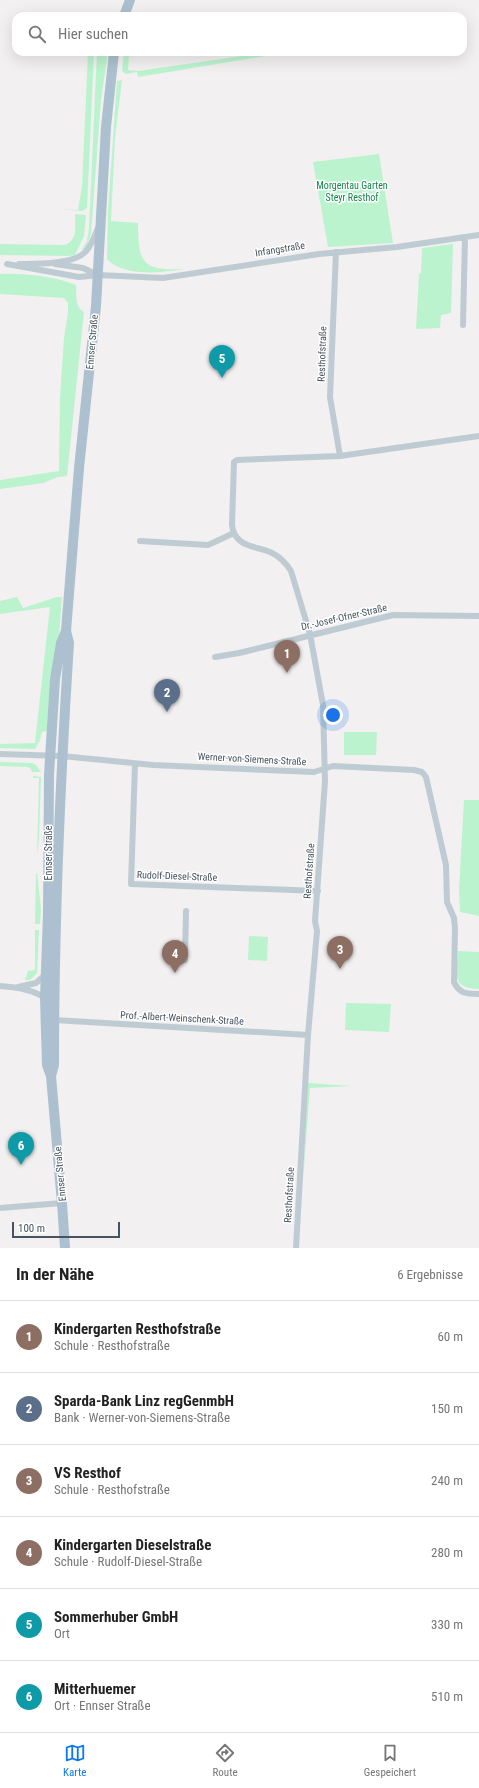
<!DOCTYPE html>
<html lang="de">
<head>
<meta charset="utf-8">
<style>
	:root { --surface:#fff; --page:#f2f2f2; --text:#222; --muted:#767676; --line:#e0e0e0; --accent:#0c78f0 }
	body { margin:0; font-family:"Roboto Condensed",sans-serif; background:var(--page); color:var(--text) }
	.scale { position:absolute; left:12px; bottom:10px; width:108px; box-sizing:border-box; padding-left:4px; border:2px solid #46545f; border-top:0; font-size:11px; line-height:14px; white-space:nowrap; color:#46545f; -webkit-text-stroke:3px #fff; paint-order:stroke }
	.you { position:absolute; left:333px; top:715px; width:14px; height:14px; margin:-10px; border:3px solid #fff; border-radius:50%; background:#1a73e8; box-shadow:0 0 0 6px #1a73e833 }
	.badge { display:grid; place-items:center; width:26px; height:26px; border-radius:50%; background:var(--accent); color:#fff; font-size:13px; font-weight:700 }
	.pin { position:absolute; translate:-50% -33px; filter:drop-shadow(0 1px 2px #0008) }
	.pin::after { content:''; position:absolute; top:21px; width:14px; height:12px; background:inherit; clip-path:polygon(0 0,100% 0,50% 100%) }
	.list { margin:0; padding:0; list-style:none }
	h2 { display:flex; justify-content:space-between; align-items:center; height:52px; margin:0; padding:0 16px; font-size:17px }
	h2 small { font-size:13px; font-weight:400; color:var(--muted) }
	.list li { display:grid; grid-template-columns:26px 1fr auto; gap:12px; align-items:center; box-sizing:border-box; height:72px; padding:0 16px; border-top:1px solid var(--line) }
	.list b { display:block; font-size:15px; white-space:nowrap }
	.list p { margin:0; font-size:13px; white-space:nowrap; color:var(--muted) }
	.list em { font-size:13px; font-style:normal; color:var(--muted) }
	.icon { flex:none; width:22px; height:22px; fill:none; stroke:currentColor; stroke-width:2; stroke-linecap:round; stroke-linejoin:round }
	.map { position:relative; flex:none; width:479px; height:1248px; overflow:hidden }
	.search { position:absolute; background:var(--surface); box-shadow:0 4px 16px #0002; left:12px; right:12px; top:12px; height:44px; display:flex; align-items:center; gap:10px; box-sizing:border-box; padding:0 14px; border-radius:12px; color:var(--muted); font-size:15px }
	.sheet { height:484px; background:var(--surface) }
	nav { display:flex; justify-content:space-around; align-items:center; box-sizing:border-box; height:56px; border-top:1px solid var(--line); background:var(--surface); font-size:11px; color:var(--muted) }
	nav a { display:grid; justify-items:center; gap:2px }
	nav .on { color:var(--accent) }
	.map>svg:first-child { display:block }
</style>
</head>
<body>
<div class="map">
<svg width="479" height="1248" viewBox="0 0 479 1248">
	<rect width="100%" height="100%" fill="#f2f0f0"/>
	<path fill="#bbf3cf" d="M88,52h6l-7,156 -5,3 -23,-2 19,1 4,-24z
		M97,52h11l-7,48 -10,134 -4,11 -4,5 -1,-1 5,-8 2,-13z
		M124,52h5l-1,18 10,1 131,-19h20l-151,25 -1,-5 -11,2 -4,-3z
		M122,80l-7,58 -4,83 27,2c0,41 5,48 46,46 -22,4 -61,8 -77,-10l1,-49 9,-129z
		M379,154l14,89 -65,4 -15,-85z
		M75,214l11,1 -2,21 -9,19 -6,1 -69,-1v-11l65,1c13,-5 10,-19 10,-31z
		M453,244l-2,69 -10,2 -1,13 -24,1 3,-55 2,-1 1,-25z
		M0,274c24,-1 53,2 76,11 1,10 -2,21 8,27l-17,164 -9,1 -15,6 -43,6v-9l59,-9 1,-74 4,-59 4,-25v-10l-4,-5 -64,-4z
		M17,597l6,11 34,-11h5l-3,40 -9,47 -3,47 -5,1 -2,8 -5,9 -35,-1v-4l35,-1 15,-136 -50,7v-13z
		M344,732h33l-1,23h-32z
		M0,762l32,1 4,2 5,7h-9l-1,-3 -3,-2 -28,-1z
		M33,776l8,1 -2,62 -2,17 2,-78h-6z
		M464,800h15v116l-19,-4 -1,-22z
		M37,873l4,36 -1,15h-5l1,-50z
		M35,930h4l-2,43 -7,7h-5l3,-9 7,-1z
		M249,936l19,1 -1,24 -19,-1z
		M458,951l21,1v37c-29,-1 -22,-15 -21,-38z
		M346,1003l45,1 -2,28 -44,-2z
		M308,1083l44,3 -42,2 -7,93z"/>
	<g fill="none" stroke-linecap="round" stroke-linejoin="round">
		<path stroke="#bfcbd3" stroke-width="6" d="M336,252l-6,145 10,59
			M7,264l72,13 19,-2 65,3 156,-24 78,-7 82,-12
			M19,264c17,0 57,1 68,-14 5,-6 8,-15 11,-22
			M55,264l28,4 15,7
			M463,325l2,-88
			M140,541l68,4 26,-12
			M215,657l24,-4 154,-38 86,1
			M0,754l62,2 91,9 161,7 19,-6 81,4 8,2 4,5 20,88 1,37 7,16 1,10 -1,54c5,12 14,12 25,12
			M135,764l-4,120 187,7
			M185,960l1,-49
			M0,986c15,1 33,3 45,12
			M18,987l18,-4 9,-8
			M54,1020l254,15
			M0,1208l62,-5
			M296,1248l12,-213 9,-104 -2,-10 10,-140 -2,-76 -13,-71 -19,-63c-5,-8 -12,-15 -21,-19 -16,-6 -36,-6 -38,-27l2,-63 3,-2 103,-4 139,-20"/>
		<path stroke="#adc0d0" stroke-width="10" d="M124,16l6,-16
			M51,1076l3,-11c0,-141 6,-282 15,-422l-3,-12
			M65,1248l-3,-45 -11,-127 -4,-11 -2,-67 3,-85 1,-138 6,-96 6,-36 5,-12 13,-163 17,-162 10,-179 8,-75"/>
	</g>
	<g text-anchor="middle" dominant-baseline="central" stroke-width="3" stroke-linejoin="round" paint-order="stroke">
		<g font-size="10" fill="#108747" stroke="#fff">
			<text x="352" y="185">Morgentau Garten<tspan x="352" dy="12">Steyr Resthof</tspan></text>
		</g>
		<g font-size="10" fill="#46545f" stroke="#fff">
			<text transform="translate(280 249) rotate(-9)">Infangstraße</text>
			<text transform="translate(92 342) rotate(-85)">Ennser Straße</text>
			<text transform="translate(322 354) rotate(-88)">Resthofstraße</text>
			<text transform="translate(344 617) rotate(-13)">Dr.-Josef-Ofner-Straße</text>
			<text transform="translate(252 759) rotate(3)">Werner-von-Siemens-Straße</text>
			<text transform="translate(48 853) rotate(-90)">Ennser Straße</text>
			<text transform="translate(309 871) rotate(-86)">Resthofstraße</text>
			<text transform="translate(177 876) rotate(2)">Rudolf-Diesel-Straße</text>
			<text transform="translate(182 1018) rotate(3)">Prof.-Albert-Weinschenk-Straße</text>
			<text transform="translate(60 1174) rotate(-95)">Ennser Straße</text>
			<text transform="translate(289 1195) rotate(-87)">Resthofstraße</text>
		</g>
	</g>
</svg>
<div class="scale">100 m</div>
<div class="you"></div>
<div class="pin badge" style="left:287px;top:673px;background:#8d6e63">1</div>
<div class="pin badge" style="left:167px;top:712px;background:#5c6f8a">2</div>
<div class="pin badge" style="left:340px;top:969px;background:#8d6e63">3</div>
<div class="pin badge" style="left:175px;top:973px;background:#8d6e63">4</div>
<div class="pin badge" style="left:222px;top:378px;background:#0f9aa8">5</div>
<div class="pin badge" style="left:21px;top:1165px;background:#0f9aa8">6</div>
<div class="search"><svg class="icon" aria-label="search" viewBox="0 0 24 24"><circle cx="10" cy="10" r="6"/><path d="M15 15l6 6"/></svg>Hier suchen</div>
</div>
<section class="sheet">
<h2>In der Nähe<small>6 Ergebnisse</small></h2>
<ul class="list">
<li><span class="badge" style="background:#8d6e63">1</span><div><b>Kindergarten Resthofstraße</b><p>Schule · Resthofstraße</p></div><em>60 m</em></li>
<li><span class="badge" style="background:#5c6f8a">2</span><div><b>Sparda-Bank Linz regGenmbH</b><p>Bank · Werner-von-Siemens-Straße</p></div><em>150 m</em></li>
<li><span class="badge" style="background:#8d6e63">3</span><div><b>VS Resthof</b><p>Schule · Resthofstraße</p></div><em>240 m</em></li>
<li><span class="badge" style="background:#8d6e63">4</span><div><b>Kindergarten Dieselstraße</b><p>Schule · Rudolf-Diesel-Straße</p></div><em>280 m</em></li>
<li><span class="badge" style="background:#0f9aa8">5</span><div><b>Sommerhuber GmbH</b><p>Ort</p></div><em>330 m</em></li>
<li><span class="badge" style="background:#0f9aa8">6</span><div><b>Mitterhuemer</b><p>Ort · Ennser Straße</p></div><em>510 m</em></li>
</ul>
</section>
<nav>
<a class="on"><svg class="icon" aria-label="map" viewBox="0 0 24 24"><path d="M3 6l6-2 6 2 6-2v14l-6 2-6-2-6 2zM9 4v14M15 6v14"/></svg>Karte</a>
<a><svg class="icon" aria-label="directions" viewBox="0 0 24 24"><path d="M12 3l9 9-9 9-9-9zM9 14v-3h6M13 9l2 2-2 2"/></svg>Route</a>
<a><svg class="icon" aria-label="saved" viewBox="0 0 24 24"><path d="M7 4h10v16l-5-4-5 4z"/></svg>Gespeichert</a>
</nav>
</body>
</html>
